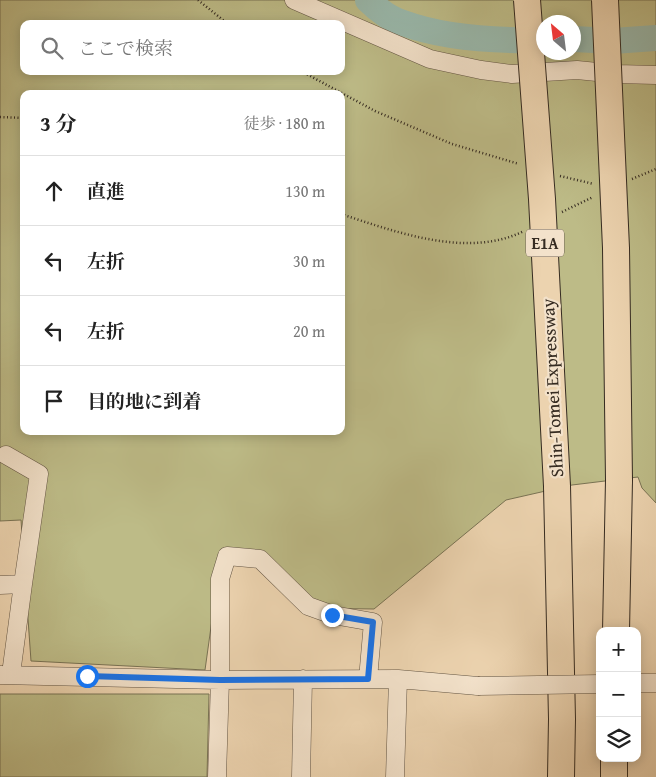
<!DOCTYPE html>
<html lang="ja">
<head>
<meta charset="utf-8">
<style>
	:root { --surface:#fff; --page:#f2f2f2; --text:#222; --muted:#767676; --line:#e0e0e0 }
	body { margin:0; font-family:"Gentium Book Plus","Noto Serif JP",serif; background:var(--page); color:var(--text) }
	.controls { position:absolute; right:15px; bottom:15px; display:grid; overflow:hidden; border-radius:10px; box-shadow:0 2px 12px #0003 }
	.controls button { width:45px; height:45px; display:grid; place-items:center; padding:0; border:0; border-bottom:1px solid var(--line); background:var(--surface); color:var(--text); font:25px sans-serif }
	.compass { position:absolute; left:536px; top:15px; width:45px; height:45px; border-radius:50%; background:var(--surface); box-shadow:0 2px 12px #0003; rotate:332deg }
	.stop { position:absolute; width:15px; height:15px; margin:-11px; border:4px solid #1a73e8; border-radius:50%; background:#fff }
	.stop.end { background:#1a73e8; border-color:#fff; box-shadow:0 1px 5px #0008 }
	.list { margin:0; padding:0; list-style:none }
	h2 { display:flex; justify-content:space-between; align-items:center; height:65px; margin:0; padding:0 20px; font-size:21px }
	h2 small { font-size:16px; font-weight:400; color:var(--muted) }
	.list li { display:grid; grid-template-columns:32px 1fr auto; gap:15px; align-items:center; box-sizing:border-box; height:70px; padding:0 20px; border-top:1px solid var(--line) }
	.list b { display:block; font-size:19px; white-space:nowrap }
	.list em { font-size:16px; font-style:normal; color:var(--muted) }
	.icon { flex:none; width:28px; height:28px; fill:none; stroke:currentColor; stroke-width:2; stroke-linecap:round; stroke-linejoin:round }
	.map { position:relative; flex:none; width:656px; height:777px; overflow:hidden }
	.search { position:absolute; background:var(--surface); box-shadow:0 2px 12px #0003; left:20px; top:20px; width:325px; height:55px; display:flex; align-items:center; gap:12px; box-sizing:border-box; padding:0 18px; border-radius:10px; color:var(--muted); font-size:19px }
	.panel { position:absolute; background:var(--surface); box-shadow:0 2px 12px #0003; left:20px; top:90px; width:325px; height:345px; border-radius:10px }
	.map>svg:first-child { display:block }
</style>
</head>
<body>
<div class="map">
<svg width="656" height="777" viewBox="0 0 656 777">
	<rect width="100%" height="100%" fill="#ecd3af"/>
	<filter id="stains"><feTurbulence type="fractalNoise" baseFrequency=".004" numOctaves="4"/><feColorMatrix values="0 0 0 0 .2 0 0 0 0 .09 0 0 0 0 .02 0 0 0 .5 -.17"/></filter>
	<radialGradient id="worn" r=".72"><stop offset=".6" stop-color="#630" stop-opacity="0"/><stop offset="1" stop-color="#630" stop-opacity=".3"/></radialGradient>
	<path fill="#bdbb87" stroke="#797354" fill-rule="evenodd" d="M0,0h656v503l-14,-15 -4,-11 -66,8 -66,15 -132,109 -70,-1 -44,-49 -39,-4 -16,115 -174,-9 -10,-141 -21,1zM544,22h30v30h-30zM24,24h317v47h-317zM24,94h317v337h-317z
		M0,694h209l-2,83h-207z"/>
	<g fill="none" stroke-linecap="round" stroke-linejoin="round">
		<path stroke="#99b8ab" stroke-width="26" d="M368,0c9,9 22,19 35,23 41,15 97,18 141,17
			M574,39l39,2 43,-3"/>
		<defs>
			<path id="minor" d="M294,0l136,59 51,11 31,4 65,-4 40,4 39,1
				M6,455l33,19 -16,110
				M0,585l23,-1 -12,90
				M0,675l220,5 178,-1 80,7
				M637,683h19
				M217,777l3,-97v-101l7,-23 33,3 48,47 25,9 40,7 -5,57
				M301,777l2,-98
				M395,777l3,-98"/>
			<path id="highway" d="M557,486l5,233 -1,58
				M616,631l3,-151
				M614,777v-19"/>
		</defs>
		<use href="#minor" stroke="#635544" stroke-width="19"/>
		<use href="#highway" stroke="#352b21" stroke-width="28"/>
		<path stroke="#352b21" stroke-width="2.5" stroke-dasharray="1 2.5" stroke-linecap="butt" d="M198,0l30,24
			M301,71l74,40 77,33 67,20
			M0,117l24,1
			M560,176l34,8
			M632,179l24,-10
			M562,212l31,-15
			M341,214c55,18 127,45 183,17"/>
		<use href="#minor" stroke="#f3e2cb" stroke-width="18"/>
		<use href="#highway" stroke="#ecd3af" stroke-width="26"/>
		<defs>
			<path id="minor-bridge" d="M478,686l122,-2"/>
			<path id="highway-bridge" d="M527,0l15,199 15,287
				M605,0l11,248 3,232"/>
		</defs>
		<use href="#minor-bridge" stroke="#635544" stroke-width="19" stroke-linecap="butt"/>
		<use href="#highway-bridge" stroke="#352b21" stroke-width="28" stroke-linecap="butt"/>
		<use href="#minor-bridge" stroke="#f3e2cb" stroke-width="18"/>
		<use href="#highway-bridge" stroke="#ecd3af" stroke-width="26"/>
	</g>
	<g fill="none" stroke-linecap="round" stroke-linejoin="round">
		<path stroke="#1a73e8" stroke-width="6" d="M87,676l133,4 148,-1 5,-57 -41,-7"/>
	</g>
	<g text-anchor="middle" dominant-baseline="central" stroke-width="4.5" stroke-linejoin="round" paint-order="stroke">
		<rect fill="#f3e2cb" stroke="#6e6254" stroke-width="1" x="526" y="229.5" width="38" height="27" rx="4"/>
		<g font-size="16" font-weight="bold" fill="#352b21">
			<text x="545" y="243">E1A</text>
		</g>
		<g font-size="18" fill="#352b21" stroke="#f3e2cb">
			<text transform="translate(552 388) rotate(-93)">Shin-Tomei Expressway</text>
		</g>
	</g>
	<rect width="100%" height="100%" filter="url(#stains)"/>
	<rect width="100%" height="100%" fill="url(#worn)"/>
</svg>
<div class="controls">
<button>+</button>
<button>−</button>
<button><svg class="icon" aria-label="layers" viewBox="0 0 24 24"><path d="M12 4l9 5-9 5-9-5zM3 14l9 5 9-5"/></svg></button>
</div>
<svg class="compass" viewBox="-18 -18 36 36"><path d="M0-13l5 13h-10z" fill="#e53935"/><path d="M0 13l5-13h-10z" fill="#767676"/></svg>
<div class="stop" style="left:87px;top:676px"></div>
<div class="stop end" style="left:332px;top:615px"></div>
<div class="search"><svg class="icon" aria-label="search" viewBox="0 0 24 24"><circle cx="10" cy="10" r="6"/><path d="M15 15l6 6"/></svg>ここで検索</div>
<section class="panel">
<h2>3 分<small>徒歩 · 180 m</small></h2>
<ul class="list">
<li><svg class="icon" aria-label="ahead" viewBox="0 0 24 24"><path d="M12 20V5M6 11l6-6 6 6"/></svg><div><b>直進</b></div><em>130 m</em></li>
<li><svg class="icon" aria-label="left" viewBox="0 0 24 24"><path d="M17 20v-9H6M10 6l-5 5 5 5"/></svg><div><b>左折</b></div><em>30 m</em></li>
<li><svg class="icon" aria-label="left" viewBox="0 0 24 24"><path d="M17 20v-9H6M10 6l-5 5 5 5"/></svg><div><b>左折</b></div><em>20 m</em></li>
<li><svg class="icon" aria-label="arrive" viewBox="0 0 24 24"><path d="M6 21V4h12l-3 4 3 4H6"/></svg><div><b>目的地に到着</b></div></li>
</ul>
</section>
</div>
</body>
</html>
